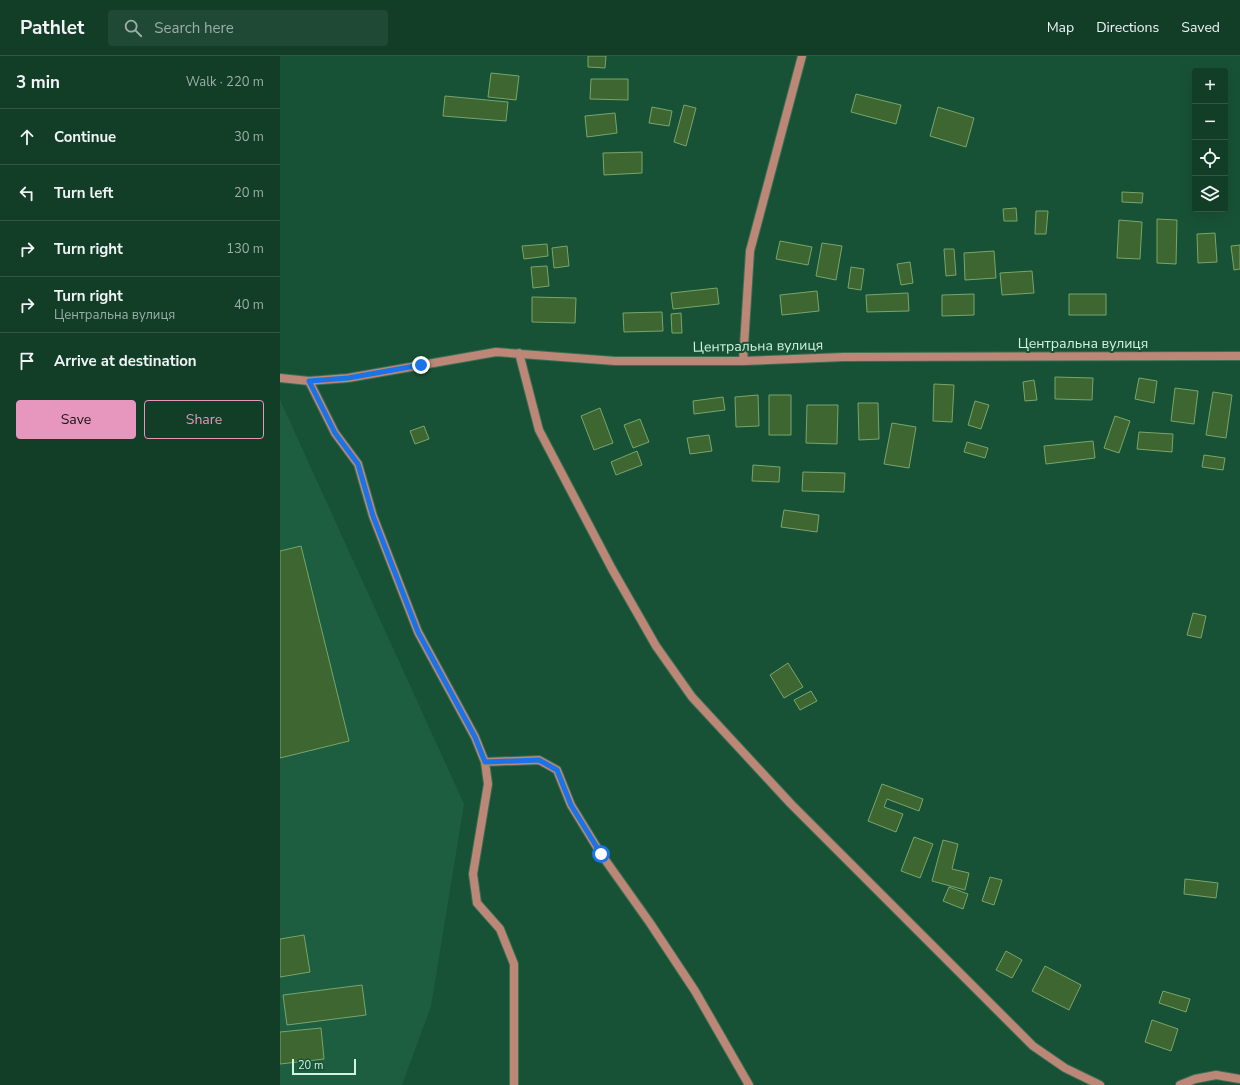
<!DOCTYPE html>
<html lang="en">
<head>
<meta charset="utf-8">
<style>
	:root { --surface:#123e28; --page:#1f4934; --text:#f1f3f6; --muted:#9caea8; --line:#315745; --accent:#e797bd }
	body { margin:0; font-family:"Nunito Sans",sans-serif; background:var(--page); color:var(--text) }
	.controls { position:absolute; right:12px; top:12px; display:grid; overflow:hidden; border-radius:4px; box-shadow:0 4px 16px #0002 }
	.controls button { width:36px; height:36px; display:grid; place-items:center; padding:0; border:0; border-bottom:1px solid var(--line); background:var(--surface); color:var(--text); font:20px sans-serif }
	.scale { position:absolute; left:12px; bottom:10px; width:64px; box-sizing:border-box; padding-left:4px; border:2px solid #d0f4de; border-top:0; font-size:11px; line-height:14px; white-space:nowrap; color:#d0f4de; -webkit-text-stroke:3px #185236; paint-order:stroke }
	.stop { position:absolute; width:12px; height:12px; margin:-9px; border:3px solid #1a73e8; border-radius:50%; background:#fff }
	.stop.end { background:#1a73e8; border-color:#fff; box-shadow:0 1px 4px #0008 }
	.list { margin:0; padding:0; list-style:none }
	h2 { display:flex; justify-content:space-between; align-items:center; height:52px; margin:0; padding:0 16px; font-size:17px }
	h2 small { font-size:13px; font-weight:400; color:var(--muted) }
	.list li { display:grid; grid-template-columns:26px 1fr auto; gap:12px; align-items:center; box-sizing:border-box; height:56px; padding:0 16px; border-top:1px solid var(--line) }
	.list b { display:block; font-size:15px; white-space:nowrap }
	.list p { margin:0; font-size:13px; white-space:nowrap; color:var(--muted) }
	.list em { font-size:13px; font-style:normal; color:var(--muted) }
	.actions { display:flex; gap:8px; padding:12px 16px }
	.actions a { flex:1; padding:9px 0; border:1px solid var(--accent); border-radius:4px; text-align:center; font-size:14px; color:var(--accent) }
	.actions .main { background:var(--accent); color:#111 }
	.icon { flex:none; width:22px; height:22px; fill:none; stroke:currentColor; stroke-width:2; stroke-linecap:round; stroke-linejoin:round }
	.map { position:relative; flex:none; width:960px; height:1029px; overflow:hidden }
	header { display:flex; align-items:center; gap:24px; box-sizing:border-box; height:56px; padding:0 20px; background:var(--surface); border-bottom:1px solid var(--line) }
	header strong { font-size:19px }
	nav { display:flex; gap:22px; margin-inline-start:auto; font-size:14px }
	.search { width:280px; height:36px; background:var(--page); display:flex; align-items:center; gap:10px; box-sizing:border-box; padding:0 14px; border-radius:4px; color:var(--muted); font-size:15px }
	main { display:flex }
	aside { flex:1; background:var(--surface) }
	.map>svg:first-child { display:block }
</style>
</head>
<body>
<header>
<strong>Pathlet</strong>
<div class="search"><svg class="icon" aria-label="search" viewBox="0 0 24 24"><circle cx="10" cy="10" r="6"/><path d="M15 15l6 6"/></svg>Search here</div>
<nav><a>Map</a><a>Directions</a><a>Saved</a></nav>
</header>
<main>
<aside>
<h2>3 min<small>Walk · 220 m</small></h2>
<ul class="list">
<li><svg class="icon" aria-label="ahead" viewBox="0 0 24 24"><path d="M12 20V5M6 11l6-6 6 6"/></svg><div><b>Continue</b></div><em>30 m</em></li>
<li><svg class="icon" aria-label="left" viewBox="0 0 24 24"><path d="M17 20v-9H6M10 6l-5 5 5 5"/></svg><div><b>Turn left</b></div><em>20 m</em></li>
<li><svg class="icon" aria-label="right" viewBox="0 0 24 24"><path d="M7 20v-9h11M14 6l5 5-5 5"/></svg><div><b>Turn right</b></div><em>130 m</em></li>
<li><svg class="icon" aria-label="right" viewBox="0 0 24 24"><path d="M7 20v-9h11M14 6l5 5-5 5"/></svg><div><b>Turn right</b><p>Центральна вулиця</p></div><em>40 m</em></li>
<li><svg class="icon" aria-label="arrive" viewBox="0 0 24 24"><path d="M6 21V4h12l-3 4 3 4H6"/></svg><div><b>Arrive at destination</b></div></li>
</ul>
<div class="actions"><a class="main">Save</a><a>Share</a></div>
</aside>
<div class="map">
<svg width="960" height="1029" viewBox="0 0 960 1029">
	<rect width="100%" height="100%" fill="#185236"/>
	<path fill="#1d5e41" d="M0,344l184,404 -33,202 -29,79h-122z"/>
	<path fill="#3d6630" stroke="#79a56c" d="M308,0h18l-1,12 -17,-1z
		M211,17l28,3 -3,24 -28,-3z
		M311,23h37v21l-38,-1z
		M576,38l45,11 -5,19 -45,-12z
		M165,40l63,6 -2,19 -63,-5z
		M404,49l12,3 -10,38 -12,-4z
		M372,51l20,4 -3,15 -20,-3z
		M658,51l36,11 -8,29 -36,-11z
		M335,57l2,20 -30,4 -2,-21z
		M362,96v21l-38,2 -1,-22z
		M842,136l21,1 -1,10 -20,-1z
		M736,152l1,13h-13l-1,-12z
		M756,155h12l-2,23h-11z
		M877,163l20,1 -1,44 -19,-1z
		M839,164l23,2 -2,37 -23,-1z
		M935,177l2,29 -19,1 -1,-29z
		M500,185l32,6 -4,18 -32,-6z
		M542,187l20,3 -6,34 -20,-4z
		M267,188l1,12 -24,3 -2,-13z
		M960,189v24l-6,1 -3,-24z
		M287,190l2,20 -15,2 -2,-20z
		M664,193h10l2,26 -10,1z
		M714,195l2,27 -31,2 -1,-27z
		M630,206l3,21 -12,2 -4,-21z
		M267,210l2,20 -16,2 -2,-21z
		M571,211l13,2 -3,21 -13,-2z
		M752,215l2,22 -32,2 -2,-22z
		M437,232l2,16 -46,5 -2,-16z
		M537,235l2,20 -37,4 -2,-20z
		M628,237l1,18 -42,1 -1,-17z
		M694,238v21l-32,1v-21z
		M789,238h37v21h-37z
		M252,241l44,1 -1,25 -43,-1z
		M382,256l1,19 -39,1 -1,-19z
		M401,257l1,20h-10l-1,-19z
		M775,321l38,1 -1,22 -37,-1z
		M859,322l18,3 -3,22 -19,-4z
		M754,324l3,20 -12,1 -2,-19z
		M654,328l20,1 -2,37 -19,-1z
		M895,332l23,3 -4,33 -23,-3z
		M933,336l19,3 -6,43 -20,-3z
		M478,339l1,31 -23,1 -1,-30z
		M489,339h22v40h-22z
		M443,341l2,13 -31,4 -1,-13z
		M695,345l14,4 -8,24 -13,-4z
		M578,347h20l1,36 -20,1z
		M527,349h31l-1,39 -31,-1z
		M320,352l13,35 -19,7 -13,-34z
		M835,360l15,5 -11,32 -15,-5z
		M360,363l9,23 -16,6 -9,-23z
		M612,367l24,4 -7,41 -25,-4z
		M144,370l5,13 -14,5 -5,-13z
		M859,376l34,2 -1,18 -35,-3z
		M429,379l3,16 -22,3 -3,-16z
		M813,385l2,17 -49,6 -2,-18z
		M687,386l21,6 -3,10 -21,-6z
		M357,395l5,14 -26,10 -5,-13z
		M924,399l21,3 -2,12 -21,-3z
		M473,409l27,2 -1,15 -27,-1z
		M523,416l42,1 -1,19 -42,-1z
		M504,454l35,5 -2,17 -36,-5z
		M21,490l48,195 -69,17v-207z
		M913,557l13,3 -5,22 -14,-3z
		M508,607l15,24 -19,11 -14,-23z
		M531,635l6,10 -17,9 -6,-10z
		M602,728l41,15 -4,12 -32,-12 -3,8 19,7 -7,18 -28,-11z
		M634,781l19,7 -13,34 -19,-7z
		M663,784l15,4 -6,25 17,4 -4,17 -33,-9z
		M710,821l12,3 -8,25 -12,-4z
		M905,823l33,4 -2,15 -32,-4z
		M669,831l19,7 -5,15 -20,-8z
		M24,879l6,37 -30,5v-38z
		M726,895l16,9 -10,18 -16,-8z
		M765,910l36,19 -12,25 -37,-19z
		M82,929l4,30 -79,10 -4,-30z
		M883,935l27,8 -4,13 -27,-9z
		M872,964l26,9 -7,22 -26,-9z
		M41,972l3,31 -44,5v-32z"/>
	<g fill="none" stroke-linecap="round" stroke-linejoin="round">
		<defs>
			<path id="service" d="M29,325l26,52 23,31 15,52 45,116 57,105 10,25 3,22 -15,90 4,29 23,26 14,35v121
				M205,706l54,-2 18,10 14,35 30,49 49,69 45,68 54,94"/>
			<path id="minor" d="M239,297l20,77 73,139 44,77 36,51 99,107 242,242 32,22 35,17
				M463,305l7,-110 52,-195
				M0,322l29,3 39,-3 148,-26 119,9h128l101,-4 396,-1
				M900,1029l15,-6 21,-4 24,4"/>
		</defs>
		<use href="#service" stroke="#396f54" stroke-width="10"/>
		<use href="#minor" stroke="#396f54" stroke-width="10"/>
		<use href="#service" stroke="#bc8776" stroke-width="8"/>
		<use href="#minor" stroke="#bc8776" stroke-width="8"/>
	</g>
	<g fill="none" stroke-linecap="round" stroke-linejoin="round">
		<path stroke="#1a73e8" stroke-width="5" d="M141,309l-73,13 -39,3 26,52 23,31 15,52 45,116 57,105 10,25 54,-2 18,10 14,35 30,49"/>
	</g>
	<g text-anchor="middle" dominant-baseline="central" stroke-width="4" stroke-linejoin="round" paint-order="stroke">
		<g font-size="14" fill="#d0f4de" stroke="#185236">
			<text x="803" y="287">Центральна вулиця</text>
			<text transform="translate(478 290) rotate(-1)">Центральна вулиця</text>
		</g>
	</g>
</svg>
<div class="controls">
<button>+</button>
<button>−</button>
<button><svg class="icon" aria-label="locate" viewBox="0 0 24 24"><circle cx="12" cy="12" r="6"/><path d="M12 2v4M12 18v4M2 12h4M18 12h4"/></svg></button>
<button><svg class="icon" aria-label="layers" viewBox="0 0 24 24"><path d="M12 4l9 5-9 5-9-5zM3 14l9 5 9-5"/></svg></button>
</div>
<div class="scale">20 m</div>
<div class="stop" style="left:321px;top:798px"></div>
<div class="stop end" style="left:141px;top:309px"></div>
</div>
</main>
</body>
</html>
